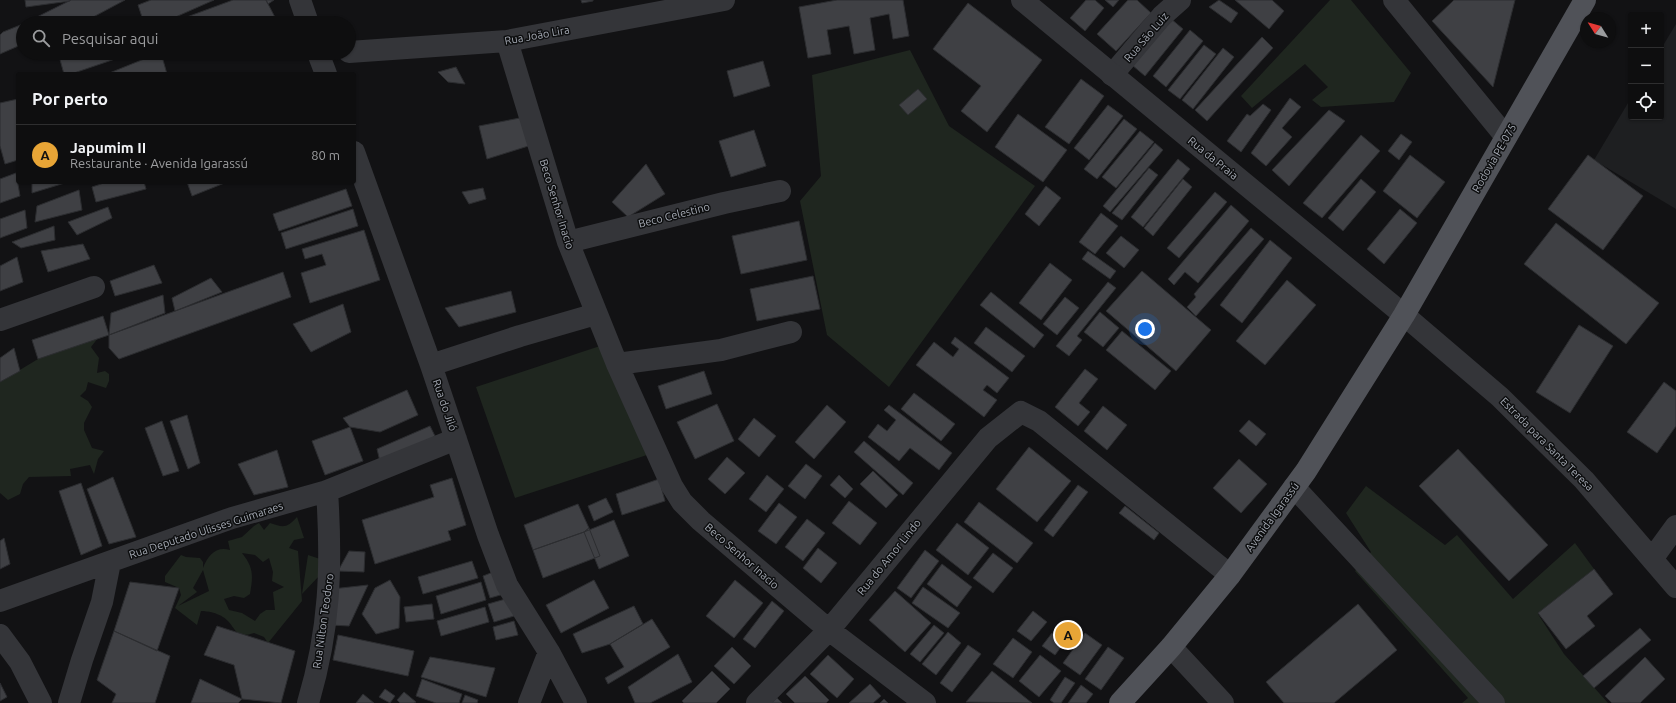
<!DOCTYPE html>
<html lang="pt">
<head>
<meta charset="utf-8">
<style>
	:root { --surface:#0e0e0f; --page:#171718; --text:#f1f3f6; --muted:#9b9c9e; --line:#2e2e2f; --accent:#e8a536 }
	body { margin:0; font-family:Ubuntu,sans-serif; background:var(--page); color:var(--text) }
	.controls { position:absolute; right:12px; top:12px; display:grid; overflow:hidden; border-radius:4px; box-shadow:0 1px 3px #0004 }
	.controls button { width:36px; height:36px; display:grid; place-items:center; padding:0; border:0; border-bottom:1px solid var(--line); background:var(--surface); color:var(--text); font:20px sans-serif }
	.compass { position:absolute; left:1580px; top:12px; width:36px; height:36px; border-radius:50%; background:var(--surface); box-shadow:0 1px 3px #0004; rotate:307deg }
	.you { position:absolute; left:1145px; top:329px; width:14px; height:14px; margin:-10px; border:3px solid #fff; border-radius:50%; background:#1a73e8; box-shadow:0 0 0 6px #1a73e833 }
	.badge { display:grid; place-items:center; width:26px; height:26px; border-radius:50%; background:var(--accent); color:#111; font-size:13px; font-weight:700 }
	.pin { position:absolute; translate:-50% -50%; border:2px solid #fff; box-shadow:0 1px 4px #0006 }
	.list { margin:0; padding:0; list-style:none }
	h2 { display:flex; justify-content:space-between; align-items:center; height:52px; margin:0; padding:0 16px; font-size:17px }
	h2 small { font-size:13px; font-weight:400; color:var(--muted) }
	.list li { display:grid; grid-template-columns:26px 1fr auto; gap:12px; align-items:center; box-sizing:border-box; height:60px; padding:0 16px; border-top:1px solid var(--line) }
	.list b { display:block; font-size:15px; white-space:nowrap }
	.list p { margin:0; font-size:13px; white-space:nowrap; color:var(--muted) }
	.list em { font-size:13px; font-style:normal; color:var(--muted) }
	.icon { flex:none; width:22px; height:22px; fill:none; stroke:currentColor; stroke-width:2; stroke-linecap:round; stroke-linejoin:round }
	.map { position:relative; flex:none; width:1676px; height:703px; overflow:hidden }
	.search { position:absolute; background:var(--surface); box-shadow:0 1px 3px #0004; left:16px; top:16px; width:340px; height:44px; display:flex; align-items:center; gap:10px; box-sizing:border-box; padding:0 14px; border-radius:22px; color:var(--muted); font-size:15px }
	.panel { position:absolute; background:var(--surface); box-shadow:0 1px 3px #0004; left:16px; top:72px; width:340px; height:112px; border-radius:4px }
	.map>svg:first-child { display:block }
</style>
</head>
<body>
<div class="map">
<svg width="1676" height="703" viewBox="0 0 1676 703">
	<rect width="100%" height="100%" fill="#121214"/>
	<path fill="#1e1f21" d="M1676,24v185l-82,-49 37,-62v19h30v-68z"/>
	<path fill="#1f261f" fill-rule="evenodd" d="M1330,0h21l60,73 -17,29 -73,5 -9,-7 16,-13 -23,-23 -53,44 -11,-12z
		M910,50l39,76 86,60 -146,201 -62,-52 -27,-134 21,-25 -9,-101z
		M98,338l-7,9 8,11 -2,15 8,-2 4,3v7l-3,7 -18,-6 -2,8 -6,6 8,5 4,6 -8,16v7l8,18 12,3 -6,8 -4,15 -4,-9 -20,4 1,7 -42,1 -6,7 -3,10 -12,6 -8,-7v-111l38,-23z
		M609,343l41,111 -135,44 -39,-111z
		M1366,486l79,59 12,-10 56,64 62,-56 19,26 -56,45 26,40 44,49h-146l6,-5 -113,-127 16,-19 -25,-39z
		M297,517l7,21 -10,2 -5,8 9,3 4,50 -34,42 -4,-6 -10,-4c-21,7 -18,-8 -31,-16 -6,-4 -15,-6 -22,-6l-4,14 -22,-17 6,-13 -2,-7 -14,-6v-6l16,-21 5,2 14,1 3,4v6c5,-13 13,-22 27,-18l-2,-9 14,-4 12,-11 5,-3 5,7 6,-7c14,5 17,5 27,-6zM242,553l13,2 8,7 6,-4 4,14 -1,9 12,6 -11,5 2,18h-9l-6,4 -5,7 -13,-8 -13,-3 -5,-11 10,-3 10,2 6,-4c3,-18 4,-26 -8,-41zM203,570l6,21 -31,15 19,-14 -4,-4z
		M308,555l12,4v16l-18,19z"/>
	<path fill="#3f4044" stroke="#2c2d30" d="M25,0h45v1l-44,6z
		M125,0l-43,23h-57l46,-23z
		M151,0h63l-52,23h-18l-6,-18z
		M233,0h33l12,23h-101l-1,-2z
		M266,0h8l-6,4z
		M581,0h12v1l-11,2z
		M837,0h66l6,36 -16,3 -4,-25 -19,4 5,32 -21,4 -5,-28 -22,4 4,24 -23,4 -9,-51z
		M1086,0h9l9,8 -19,23 -15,-13z
		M1105,0h14l-6,7z
		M1128,0h9l14,13 -35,38 -19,-17z
		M1219,0l19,13 -7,10 -22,-16z
		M1235,0h37l12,11 -15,18z
		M1454,0h61l-22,87 -61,-66z
		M968,3l74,57 -55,72 -26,-21 20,-25 -48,-37z
		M1170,18l13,11 -38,47 -13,-11z
		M23,24v20l-23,10v-19l3,-3z
		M1190,30l13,11 -37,46 -13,-11z
		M1262,37l11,11 -66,73 -12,-11z
		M1204,45l12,9 -36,45 -12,-9z
		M1223,48l11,9 -41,52 -11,-9z
		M64,53h53l1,5 -47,16h-7l-5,-18z
		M159,53h2l6,21h-60z
		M763,61l7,25 -36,11 -7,-26z
		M456,67l9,17 -17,-2 -10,-10z
		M1081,79l23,17 -35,48 -24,-17z
		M918,89l9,10 -19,16 -9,-10z
		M1290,98l11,9 -19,21 10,9 -26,29 -15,-13z
		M18,99v61l-13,4 -5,-18v-43z
		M1263,104l8,6 -30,42 -14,-11 20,-27 3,2z
		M1108,105l15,11 -34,44 -15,-12z
		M1329,110l16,11 -56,65 -17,-16z
		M1018,114l49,36 -24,32 -48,-35z
		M530,116l8,27 -51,16 -8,-33z
		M1124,119l13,10 -40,50 -13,-10z
		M754,130l12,36 -35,11 -12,-36z
		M1140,131l14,11 -38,46 -14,-11z
		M1401,134l11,8 -13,18 -11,-9z
		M1361,135l19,16 -58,67 -19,-15z
		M1155,143l8,7 -53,62 -7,-6z
		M1410,155l35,27 -28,36 -34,-27z
		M1588,155l55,41 -40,54 -55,-41z
		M1178,159l12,10 -47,58 -12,-10z
		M646,164l19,30 -37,23 -16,-15z
		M1149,168l9,7 -36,45 -10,-7z
		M16,173l4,23 -20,7v-24z
		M1183,179l9,8 -39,49 -9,-8z
		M1361,179l15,13 -33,39 -15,-13z
		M32,182h36l-36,11z
		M107,182h37l2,7 -50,13 -4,-15z
		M187,182h40l-35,14z
		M1046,186l15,12 -22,28 -14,-12z
		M483,188l3,11 -17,5 -7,-12z
		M346,189l6,17 -73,25 -6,-17z
		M79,190l3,20 -47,12 2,-16z
		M1215,192l12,10 -48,56 -12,-10z
		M1231,205l18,16 -51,62 -13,-11 -11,13 -6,-6z
		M108,207l4,11 -35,17 -9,-13z
		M353,209l5,17 -72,23 -5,-16z
		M1400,209l17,14 -33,41 -17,-15z
		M25,210l2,18 -27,10v-19z
		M1101,213l17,13 -23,28 -16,-12z
		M799,221l8,39 -66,14 -9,-38z
		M1556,223l103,80 -33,41 -102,-80z
		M54,226l1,14 -34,8 -9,-6z
		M1251,228l13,11 -68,77 -9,-9 9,-10 -2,-3z
		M364,230l16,50 -70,23 -9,-30 25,-8 -4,-11 -17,5 -3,-10z
		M1121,236l18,14 -15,18 -18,-15z
		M1270,240l22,18 -50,65 -22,-18z
		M83,244l7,15 -42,13 -7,-21z
		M1088,251l28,20 -6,8 -28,-20z
		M17,257l6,25 -23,9v-25z
		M1050,263l22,17 -31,40 -22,-17z
		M154,265l8,18 -47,13 -5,-15z
		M1142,271l69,59 -35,41 -70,-60z
		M283,272l8,25 -172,62 -10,-11v-13z
		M813,276l7,33 -63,12 -7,-32z
		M211,278l11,14 -47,19 -3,-13z
		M1287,280l29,25 -51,60 -29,-24z
		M1108,282l8,6 -39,48 5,4 -13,16 -13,-10z
		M511,291l5,21 -57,15 -14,-19z
		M991,292l53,43 -10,13 -54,-43z
		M163,295l2,18 -56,22 2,-22z
		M1065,297l14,11 -22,27 -14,-11z
		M343,304l8,28 -40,20 -18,-28z
		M1100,312l19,16 -16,19 -19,-15z
		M103,316l6,19 -71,24 -6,-19z
		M1579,325l34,21 -43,67 -34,-21z
		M986,327l39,29 -13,16 -38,-29z
		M1122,331l49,40 -16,19 -49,-40z
		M955,337l54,41 -12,15 -10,-8 -4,5 14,10 -13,17 -68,-52 18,-23 19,15 6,-8 -8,-6z
		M14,348l6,23 -20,11v-24z
		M1085,369l13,10 -19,24 11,9 -12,14 -23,-19z
		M704,371l8,23 -46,15 -8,-23z
		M1664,382l12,9v35l-19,27 -30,-21z
		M407,390l11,25 -38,17 -30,-5 -7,-9z
		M914,393l41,31 -14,17 -40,-32z
		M717,404l17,37 -39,18 -18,-37z
		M827,405l19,17 -32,37 -19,-17z
		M889,405l63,48 -13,17 -29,-22 -11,13 -31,-24 10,-13 9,7 9,-11 -12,-10z
		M1103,406l24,19 -20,25 -23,-19z
		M187,415l13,48 -12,6 -18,-48z
		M754,418l22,18 -17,21 -21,-18z
		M1249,420l17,14 -10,12 -17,-15z
		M162,421l17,50 -16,5 -18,-48z
		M430,426l5,10 -53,34 -5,-21z
		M350,427l13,34 -38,14 -13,-34z
		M864,441l49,42 -10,12 -49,-43z
		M1029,447l42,34 -34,41 -41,-33z
		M1458,449l90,96 -39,36 -90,-95z
		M277,450l11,37 -34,8 -16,-31z
		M727,457l18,16 -20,21 -17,-15z
		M1239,459l28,25 -26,29 -28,-25z
		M806,464l16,12 -17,23 -17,-13z
		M873,471l25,24 -12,13 -26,-24z
		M767,475l17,14 -18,23 -17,-13z
		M839,475l14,14 -8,9 -15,-13z
		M113,477l23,60 -27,7 -22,-55z
		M452,478l14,47 -18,6 3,9 -76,24 -13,-44 72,-23 -4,-12z
		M659,479l6,22 -43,14 -6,-21z
		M81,483l21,63 -21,9 -22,-64z
		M1078,485l10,7 -35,45 -9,-7z
		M606,498l7,14 -19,9 -6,-15z
		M849,501l28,22 -17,22 -28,-22z
		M979,502l54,41 -16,20 -53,-41z
		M779,503l18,14 -21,27 -18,-13z
		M578,504l11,24 -5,4 -51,18 -9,-25z
		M1125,506l34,27 -5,7 -35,-27z
		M807,519l18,14 -22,28 -18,-14z
		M614,520l15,36 -30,13 -15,-37z
		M957,523l32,25 -21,27 -32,-25z
		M589,528l11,28 -57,22 -10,-28 51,-18z
		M4,538l6,26 -10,5v-28z
		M818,548l19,15 -16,20 -18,-15z
		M925,550l14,11 -28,37 -14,-10z
		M349,551l16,1 -1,20 -26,-1z
		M993,553l20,15 -20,25 -20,-15z
		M472,561l6,17 -55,16 -5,-17z
		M942,564l30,23 -15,20 -30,-23z
		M1594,569l19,25 -26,22 8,10 -29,23 -28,-36z
		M496,571l8,23 -14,4 -7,-22z
		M390,580l10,17 -1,31 -23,6 -14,-20 13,-26z
		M594,580l15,28 -48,25 -15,-28z
		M735,580l28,23 -29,35 -28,-22z
		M130,582l49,6 -22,63 -43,-20z
		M481,582l5,18 -45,14 -5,-18z
		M368,585l-19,41 -18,-1 1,-36z
		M923,587l37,26 -12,15 -36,-25z
		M895,591l36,32 -26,29 -36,-32z
		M509,598l5,18 -20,6 -6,-18z
		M772,601l12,10 -29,37 -12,-9z
		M432,604l2,15 -28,3 -2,-15z
		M1358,604l39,46 -63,53h-50l-18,-21z
		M634,606l9,18 -33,20 -28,9 -9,-19z
		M485,607l4,15 -48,14 -4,-15z
		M1033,611l14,11 -16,19 -14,-10z
		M652,619l18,28 -62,37 -3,-6 19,-11 -14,-23z
		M514,621l4,14 -22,5 -3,-13z
		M934,625l10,8 -24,29 -10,-8z
		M217,626l78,25 -14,52 -39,-4 -8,-34 -30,-10z
		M1640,628l11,12 -57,48 -11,-12z
		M114,631l56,25 -15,47h-43l4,-9 -19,-14z
		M948,632l13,11 -25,32 -14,-11z
		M1052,633l12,10 -9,12 -13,-9z
		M1085,633l17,12 -22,30 -17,-12z
		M338,635l76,16 -6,25 -75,-16z
		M1013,638l19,14 -19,26 -20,-14z
		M968,645l13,9 -29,38 -12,-9z
		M732,647l19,19 -17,18 -20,-18z
		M1108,647l16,11 -23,32 -16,-11z
		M678,654l14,28 -42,21h-15l-7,-16z
		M828,655l26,24 -17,19 -27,-24z
		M1040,655l21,16 -22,26 -20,-16z
		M430,657l65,11 -9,29 -65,-20z
		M1645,657l20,22 -25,24h-28l-7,-7z
		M712,671l18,18 -14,14h-32l-2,-2z
		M992,671l40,32 -66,-1z
		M805,676l24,24 -3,3h-31l-9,-9z
		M1065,677l10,6 -14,20h-7l-4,-3z
		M200,679l42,20 -4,4h-47z
		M422,679l40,15 -3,9h-23l-20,-7z
		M0,683l7,14 -7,4z
		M870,684l11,12 -8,7h-24z
		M1081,685l12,9 -7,9h-18z
		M385,689l10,7 -5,7 -11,-6z
		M404,692l12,10 -2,1h-14l-3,-3z
		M363,694l11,9h-18z
		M465,695l13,5 -1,3h-15z
		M777,698l5,5h-10z
		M884,699l4,4h-8z"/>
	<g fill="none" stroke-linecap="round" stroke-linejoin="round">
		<path stroke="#343539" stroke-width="22" d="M300,0l8,23
			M1394,0l112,137
			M507,41l61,201 49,122 55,122 10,16 19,19 128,109 96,73
			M349,52l158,-11 217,-41
			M318,53l8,21
			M1112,75l50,-59 18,-16
			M354,152l77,213 57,170 19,50 42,67 27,51
			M568,242l156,-39 56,-12
			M1404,315l96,82 84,83 92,107
			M0,320l94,-33
			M617,364l104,-14 70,-18
			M431,365l89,-29 76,-22
			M1294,487l200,216
			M1652,559l24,-33
			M0,601l232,-83 95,-27 129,-52
			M0,635l20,27 21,41
			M1171,647l52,56
			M69,703l13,-43 20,-58 8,-40
			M308,703c22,-74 24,-136 19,-212
			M529,703l20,-51
			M757,703l72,-73 159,-192 33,-26 18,9 191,154"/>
		<path stroke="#343539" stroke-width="22" d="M1022,0l382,315"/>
		<path stroke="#505258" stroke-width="22" d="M1120,703l51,-56 59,-72 76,-104 98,-156 181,-315"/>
	</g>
	<g text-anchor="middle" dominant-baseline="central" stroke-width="3" stroke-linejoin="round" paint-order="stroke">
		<g font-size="11" fill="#a5aab4" stroke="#0d0e0f">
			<text transform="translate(537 35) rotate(-10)">Rua João Lira</text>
			<text transform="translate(1146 37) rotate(-49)">Rua São Luiz</text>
			<text transform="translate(1213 158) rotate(39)">Rua da Praia</text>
			<text transform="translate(1494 158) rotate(-60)">Rodovia PE-075</text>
			<text transform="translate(557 204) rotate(73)">Beco Senhor Inacio</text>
			<text transform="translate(674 215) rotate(-14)">Beco Celestino</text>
			<text transform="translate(445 405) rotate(71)">Rua do Jiló</text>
			<text transform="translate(1547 444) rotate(45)">Estrada para Santa Teresa</text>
			<text transform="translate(1272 517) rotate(-54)">Avenida Igarassú</text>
			<text transform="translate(206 530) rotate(-18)">Rua Deputado Ulisses Guimaraes</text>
			<text transform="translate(742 556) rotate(41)">Beco Senhor Inacio</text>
			<text transform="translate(889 557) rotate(-51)">Rua do Amor Lindo</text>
			<text transform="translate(323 621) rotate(-82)">Rua Nilton Teodoro</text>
		</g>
	</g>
</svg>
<div class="controls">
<button>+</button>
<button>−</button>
<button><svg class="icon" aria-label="locate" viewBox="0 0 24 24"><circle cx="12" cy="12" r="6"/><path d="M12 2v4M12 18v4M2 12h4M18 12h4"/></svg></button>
</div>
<svg class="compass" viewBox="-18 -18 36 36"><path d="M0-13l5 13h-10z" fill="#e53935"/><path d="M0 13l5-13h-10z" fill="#9b9c9e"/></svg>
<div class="you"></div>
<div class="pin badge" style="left:1068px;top:635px">A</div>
<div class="search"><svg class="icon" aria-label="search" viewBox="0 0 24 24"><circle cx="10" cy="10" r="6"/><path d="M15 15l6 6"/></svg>Pesquisar aqui</div>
<section class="panel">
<h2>Por perto<small></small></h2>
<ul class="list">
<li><span class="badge">A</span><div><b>Japumim II</b><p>Restaurante · Avenida Igarassú</p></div><em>80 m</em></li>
</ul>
</section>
</div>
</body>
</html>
